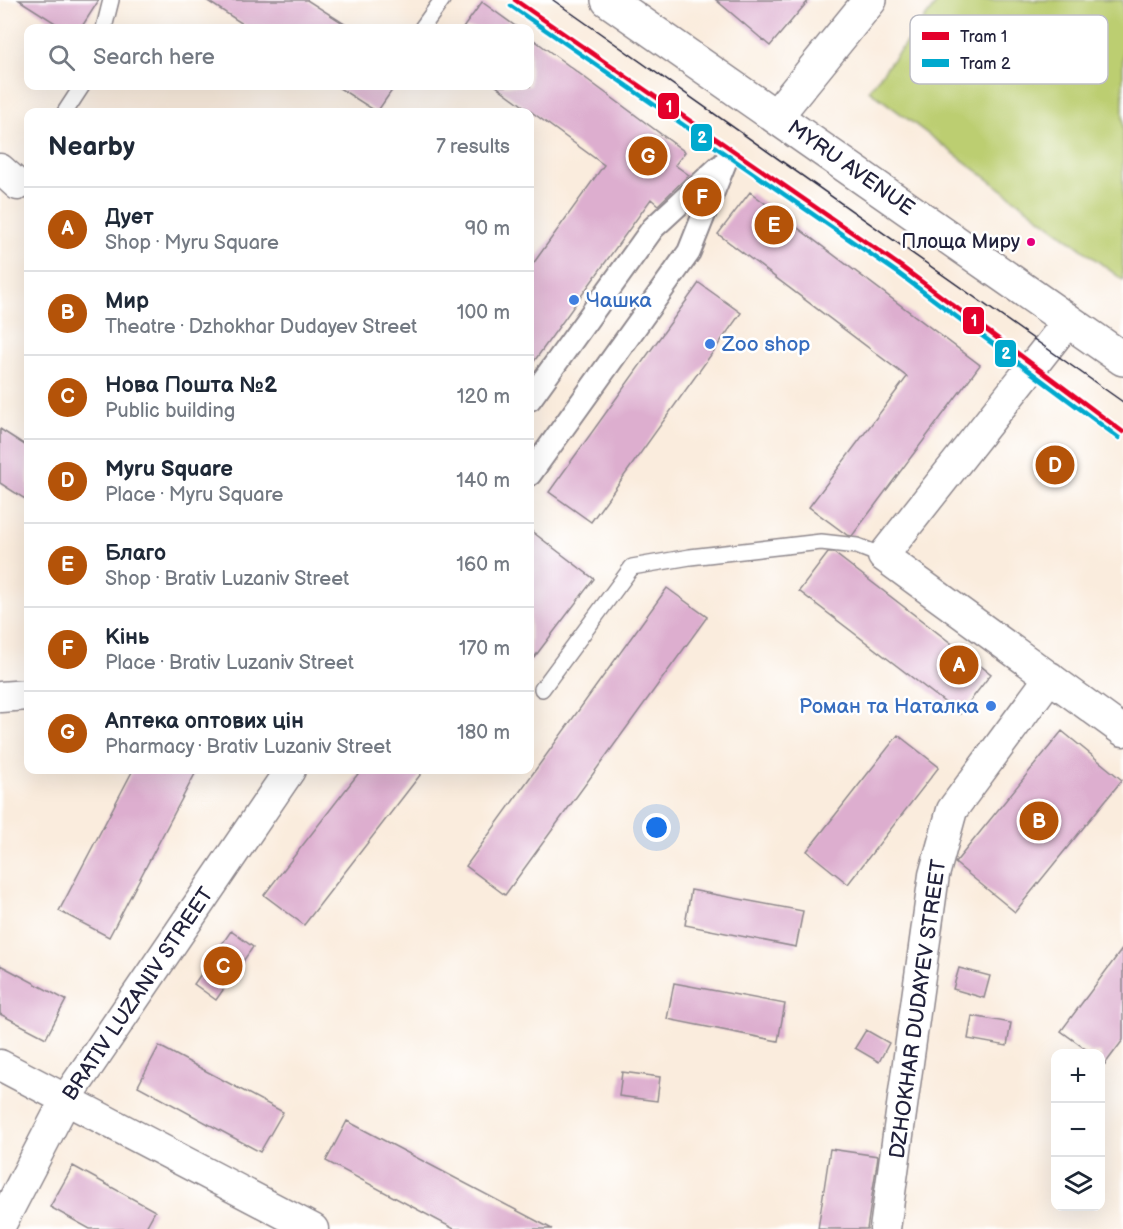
<!DOCTYPE html>
<html lang="en">
<head>
<meta charset="utf-8">
<style>
	:root { --surface:#fff; --page:#f6f6f7; --text:#1f2937; --muted:#747a83; --line:#e0e1e3; --accent:#b45309 }
	body { margin:0; font-family:"Balsamiq Sans",sans-serif; background:var(--page); color:var(--text) }
	.controls { position:absolute; right:18px; bottom:18px; display:grid; overflow:hidden; border-radius:12px; box-shadow:0 6px 24px #0002 }
	.controls button { width:54px; height:54px; display:grid; place-items:center; padding:0; border:0; border-bottom:2px solid var(--line); background:var(--surface); color:var(--text); font:30px sans-serif }
	.you { position:absolute; left:657px; top:828px; width:21px; height:21px; margin:-15px; border:4px solid #fff; border-radius:50%; background:#1a73e8; box-shadow:0 0 0 9px #1a73e833 }
	.badge { display:grid; place-items:center; width:39px; height:39px; border-radius:50%; background:var(--accent); color:#fff; font-size:20px; font-weight:700 }
	.pin { position:absolute; translate:-50% -50%; border:3px solid #fff; box-shadow:0 2px 6px #0006 }
	.list { margin:0; padding:0; list-style:none }
	h2 { display:flex; justify-content:space-between; align-items:center; height:78px; margin:0; padding:0 24px; font-size:26px }
	h2 small { font-size:20px; font-weight:400; color:var(--muted) }
	.list li { display:grid; grid-template-columns:39px 1fr auto; gap:18px; align-items:center; box-sizing:border-box; height:84px; padding:0 24px; border-top:2px solid var(--line) }
	.list b { display:block; font-size:22px; white-space:nowrap }
	.list p { margin:0; font-size:20px; white-space:nowrap; color:var(--muted) }
	.list em { font-size:20px; font-style:normal; color:var(--muted) }
	.icon { flex:none; width:33px; height:33px; fill:none; stroke:currentColor; stroke-width:2; stroke-linecap:round; stroke-linejoin:round }
	.map { position:relative; flex:none; width:1123px; height:1229px; overflow:hidden }
	.search { position:absolute; background:var(--surface); box-shadow:0 6px 24px #0002; left:24px; top:24px; width:510px; height:66px; display:flex; align-items:center; gap:15px; box-sizing:border-box; padding:0 21px; border-radius:12px; color:var(--muted); font-size:22px }
	.panel { position:absolute; background:var(--surface); box-shadow:0 6px 24px #0002; left:24px; top:108px; width:510px; height:666px; border-radius:12px }
	.map>svg:first-child { display:block }
</style>
</head>
<body>
<div class="map">
<svg width="1123" height="1229" viewBox="0 0 1123 1229">
	<rect width="100%" height="100%" fill="#fff"/>
	<filter id="ink" filterUnits="userSpaceOnUse"><feTurbulence type="fractalNoise" baseFrequency=".0167" numOctaves="2"/><feDisplacementMap in="SourceGraphic" scale="12" xChannelSelector="R" yChannelSelector="G"/><feConvolveMatrix kernelMatrix="1 2 1 2 8 2 1 2 1" color-interpolation-filters="sRGB"/></filter>
	<filter id="wash" filterUnits="userSpaceOnUse"><feTurbulence type="fractalNoise" baseFrequency=".008" numOctaves="4" result="noise"/><feDisplacementMap in="SourceGraphic" scale="24" xChannelSelector="R" yChannelSelector="G"/><feGaussianBlur stdDeviation="1.35" result="paint"/><feColorMatrix in="noise" values="0 0 0 0 0 0 0 0 0 0 0 0 0 0 0 0 0 1.4 0 .05"/><feComposite in="paint" operator="in"/></filter>
	<g filter="url(#wash)">
		<rect width="100%" height="100%" fill="#faecdd"/>
		<path fill="#bcce71" stroke="#6f7856" stroke-width="1.5" d="M939,0h184v280l-254,-190z"/>
		<g id="blocks">
			<path fill="#ddaecf" d="M19,0h80l-18,28h-18z
				M206,0h101l44,28h-102z
				M716,0h93l-39,46z
				M482,2l36,26h-55z
				M530,37l155,115 -10,13 14,10 -31,30 -7,-6 -121,168v-99l74,-103 -108,-79h34z
				M336,86h59l-18,26z
				M750,192l230,173 -128,171 -5,-1 -38,-28 98,-130 -189,-143z
				M699,283l42,30 -150,209 -42,-30z
				M0,429l28,18v54l-28,-18z
				M530,530l64,49 -64,84z
				M828,553h6l157,121 -31,40 -161,-123z
				M667,588l40,29 -202,278 -39,-29z
				M1062,731l60,49 -107,132 -60,-49z
				M898,735l41,32 -91,117 -41,-33z
				M133,770h64l-88,167 -50,-26z
				M361,770h63l-120,155 -40,-30z
				M691,890l112,21 -7,36 -111,-22z
				M231,931l22,16 -37,53 -22,-16z
				M1123,948v92l-18,24 -4,-4v-7h-10l-30,-22z
				M0,965l66,35 -20,38 -46,-24z
				M959,968l31,8 -6,22 -31,-9z
				M674,983l111,21 -7,37 -111,-22z
				M972,1016l39,7 -4,23 -39,-7z
				M866,1030l23,13 -10,19 -24,-14z
				M159,1046l124,66 -23,40 -122,-66z
				M622,1072l38,5 -3,24 -38,-5z
				M347,1121l205,108h-98l-128,-68z
				M830,1149l48,7 -11,73h-49z
				M73,1166l82,45 -10,18h-55l-40,-22z"/>
		</g>
	</g>
	<g filter="url(#ink)">
		<use href="#blocks" fill-opacity="0" stroke="#8e878c" stroke-width="1.5"/>
		<g fill="none" stroke-linecap="round" stroke-linejoin="round">
			<defs>
				<path id="service" d="M104,28l7,-28
					M422,28l20,-28
					M65,112l17,-26
					M542,689l90,-122 58,-10 131,-15 36,4 26,10"/>
				<path id="pedestrian" d="M530,399l123,-171 66,-61
					M530,474l159,-222 36,-90"/>
				<path id="minor" d="M0,169l18,16
					M1069,320l-186,236 240,175
					M0,697l28,-2
					M0,1065l313,164
					M0,1226l66,-127 224,-329
					M885,1229l49,-354 18,-65 98,-133"/>
				<path id="secondary" d="M776,116l94,-116"/>
				<path id="primary" d="M608,0l515,359"/>
			</defs>
			<use href="#service" stroke="#8e878c" stroke-width="18"/>
			<use href="#pedestrian" stroke="#8e878c" stroke-width="26"/>
			<use href="#minor" stroke="#8e878c" stroke-width="33"/>
			<use href="#secondary" stroke="#8e878c" stroke-width="36"/>
			<use href="#primary" stroke="#8e878c" stroke-width="36"/>
			<use href="#service" stroke="#fff" stroke-width="15"/>
			<use href="#pedestrian" stroke="#fff" stroke-width="22"/>
			<use href="#minor" stroke="#fff" stroke-width="30"/>
			<use href="#secondary" stroke="#fff" stroke-width="33"/>
			<use href="#primary" stroke="#fff" stroke-width="33"/>
			<path stroke="#22223b" stroke-width="1.5" d="M553,0l570,402"/>
			<defs>
				<path id="tram-1" d="M515,0l387,267 221,165"/>
				<path id="tram-2" d="M511,6l387,267 221,165"/>
			</defs>
			<use href="#tram-1" stroke="#fff" stroke-width="9"/>
			<use href="#tram-2" stroke="#fff" stroke-width="9"/>
			<use href="#tram-1" stroke="#e4002b" stroke-width="4.5"/>
			<use href="#tram-2" stroke="#00a9ce" stroke-width="4.5"/>
		</g>
	</g>
	<circle fill="#e5007d" stroke="#fff" stroke-width="2" cx="1031" cy="242" r="5"/>
	<g fill="#3f7fe0" stroke="#fff" stroke-width="2">
		<circle cx="574" cy="300" r="6"/>
		<circle cx="710" cy="344" r="6"/>
		<circle cx="991" cy="706" r="6"/>
	</g>
	<g text-anchor="middle" dominant-baseline="central" stroke-width="5" stroke-linejoin="round" paint-order="stroke">
		<g font-size="20" fill="#22223b" stroke="#fff" text-anchor="end">
			<text x="1020" y="242">Площа Миру</text>
		</g>
		<g font-size="21" fill="#22223b" stroke="#fff">
			<text transform="translate(851 168) rotate(35)">MYRU AVENUE</text>
			<text transform="translate(138 994) rotate(-56)">BRATIV LUZANIV STREET</text>
			<text transform="translate(918 1009) rotate(-82)">DZHOKHAR DUDAYEV STREET</text>
		</g>
		<g font-size="21" fill="#366cbe" stroke="#fff" text-anchor="start">
			<text x="586" y="300">Чашка</text>
			<text x="722" y="344">Zoo shop</text>
			<text x="979" y="706" text-anchor="end">Роман та Наталка</text>
		</g>
	</g>
	<rect x="910" y="15" width="198" height="69" rx="9" fill="#fff" stroke="#bdbdc4" stroke-width="1.5"/>
	<rect x="922" y="32" width="27" height="8" fill="#e4002b"/>
	<rect x="922" y="59" width="27" height="8" fill="#00a9ce"/>
	<g font-size="16" fill="#22223b">
		<text x="960" y="42">Tram 1</text>
		<text x="960" y="69">Tram 2</text>
	</g>
	<g stroke="#fff" stroke-width="2">
		<rect x="657" y="92" width="23" height="28" rx="6" fill="#e4002b"/>
		<rect x="690" y="123" width="23" height="29" rx="6" fill="#00a9ce"/>
		<rect x="962" y="306" width="23" height="29" rx="6" fill="#e4002b"/>
		<rect x="994" y="339" width="23" height="29" rx="6" fill="#00a9ce"/>
	</g>
	<g font-size="16" text-anchor="middle" font-weight="bold" fill="#fff">
		<text x="669" y="112">1</text>
		<text x="702" y="143">2</text>
		<text x="974" y="326">1</text>
		<text x="1006" y="359">2</text>
	</g>
</svg>
<div class="controls">
<button>+</button>
<button>−</button>
<button><svg class="icon" aria-label="layers" viewBox="0 0 24 24"><path d="M12 4l9 5-9 5-9-5zM3 14l9 5 9-5"/></svg></button>
</div>
<div class="you"></div>
<div class="pin badge" style="left:959px;top:665px">A</div>
<div class="pin badge" style="left:1039px;top:821px">B</div>
<div class="pin badge" style="left:223px;top:966px">C</div>
<div class="pin badge" style="left:1055px;top:465px">D</div>
<div class="pin badge" style="left:774px;top:225px">E</div>
<div class="pin badge" style="left:702px;top:197px">F</div>
<div class="pin badge" style="left:648px;top:156px">G</div>
<div class="search"><svg class="icon" aria-label="search" viewBox="0 0 24 24"><circle cx="10" cy="10" r="6"/><path d="M15 15l6 6"/></svg>Search here</div>
<section class="panel">
<h2>Nearby<small>7 results</small></h2>
<ul class="list">
<li><span class="badge">A</span><div><b>Дует</b><p>Shop · Myru Square</p></div><em>90 m</em></li>
<li><span class="badge">B</span><div><b>Мир</b><p>Theatre · Dzhokhar Dudayev Street</p></div><em>100 m</em></li>
<li><span class="badge">C</span><div><b>Нова Пошта №2</b><p>Public building</p></div><em>120 m</em></li>
<li><span class="badge">D</span><div><b>Myru Square</b><p>Place · Myru Square</p></div><em>140 m</em></li>
<li><span class="badge">E</span><div><b>Благо</b><p>Shop · Brativ Luzaniv Street</p></div><em>160 m</em></li>
<li><span class="badge">F</span><div><b>Кінь</b><p>Place · Brativ Luzaniv Street</p></div><em>170 m</em></li>
<li><span class="badge">G</span><div><b>Аптека оптових цін</b><p>Pharmacy · Brativ Luzaniv Street</p></div><em>180 m</em></li>
</ul>
</section>
</div>
</body>
</html>
